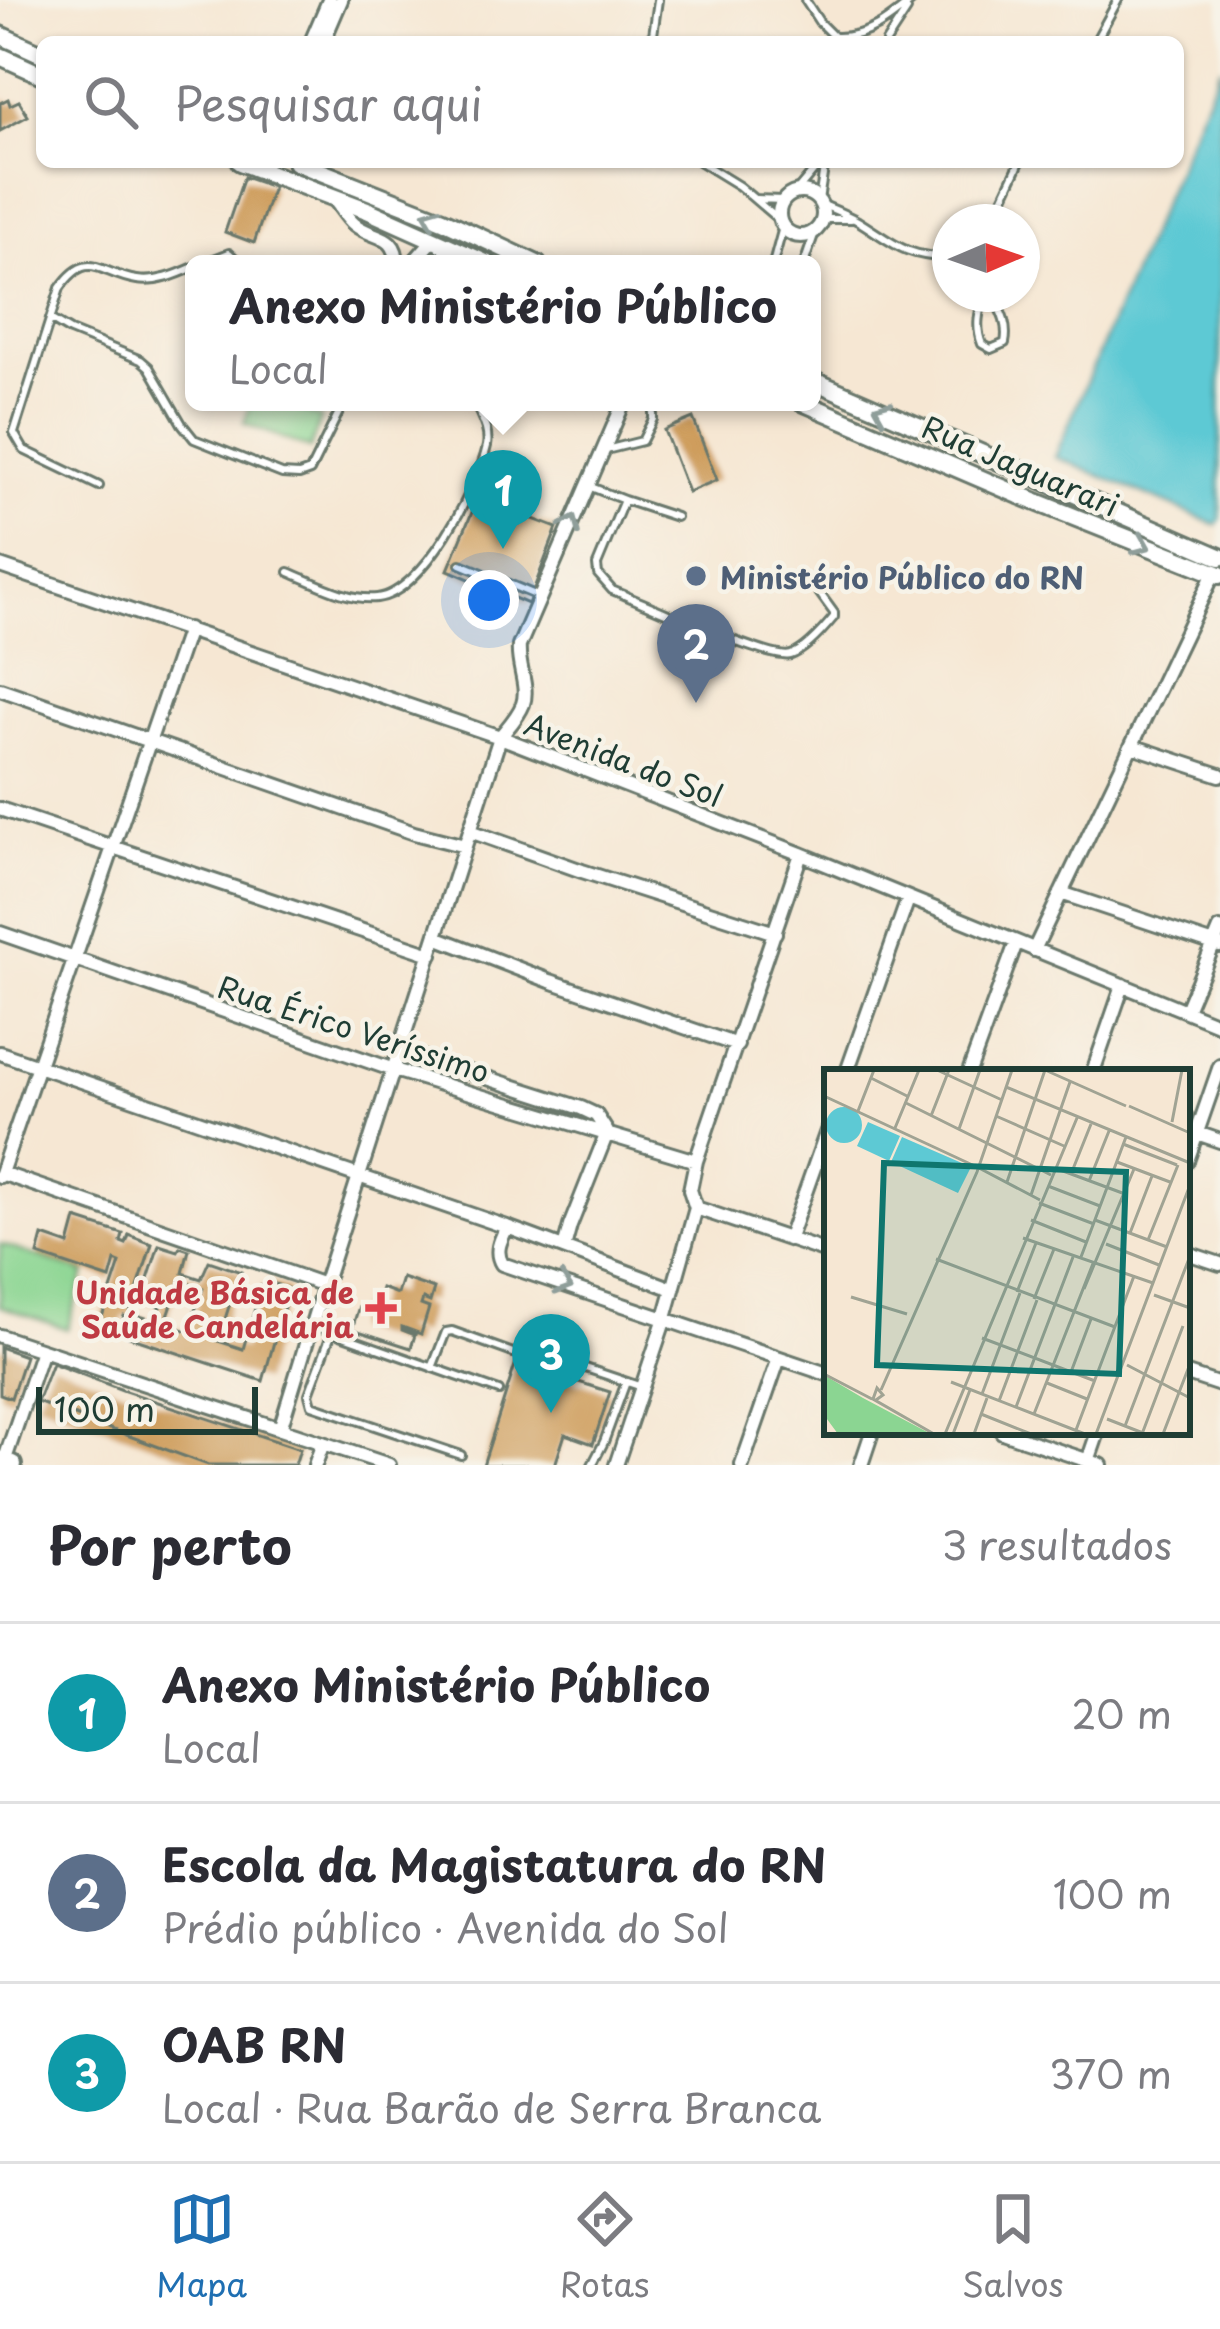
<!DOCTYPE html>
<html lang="pt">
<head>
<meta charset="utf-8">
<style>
	:root { --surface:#fff; --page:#f7f7f7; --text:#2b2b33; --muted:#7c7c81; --line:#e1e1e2; --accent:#1f6fb2 }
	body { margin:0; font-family:"Playpen Sans",sans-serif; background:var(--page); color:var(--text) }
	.compass { position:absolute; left:932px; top:204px; width:108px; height:108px; border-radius:50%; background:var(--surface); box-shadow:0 3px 9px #0004; rotate:88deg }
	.scale { position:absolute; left:36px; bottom:30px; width:222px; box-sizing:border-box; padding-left:12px; border:6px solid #1f3d34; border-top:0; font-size:33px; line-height:42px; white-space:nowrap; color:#1f3d34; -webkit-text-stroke:9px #f7f3e8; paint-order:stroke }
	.you { position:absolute; left:489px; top:600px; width:42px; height:42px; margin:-30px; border:9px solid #fff; border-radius:50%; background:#1a73e8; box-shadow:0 0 0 18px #1a73e833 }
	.badge { display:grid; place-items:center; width:78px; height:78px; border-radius:50%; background:var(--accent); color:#fff; font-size:39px; font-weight:700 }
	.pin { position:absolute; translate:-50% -99px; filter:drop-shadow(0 3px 6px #0008) }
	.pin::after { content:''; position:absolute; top:63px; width:42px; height:36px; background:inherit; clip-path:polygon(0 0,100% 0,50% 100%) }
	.popup { position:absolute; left:185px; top:255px; width:636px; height:156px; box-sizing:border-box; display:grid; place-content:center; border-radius:18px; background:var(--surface); filter:drop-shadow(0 3px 9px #0005); font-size:39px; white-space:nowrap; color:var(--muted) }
	.popup b { font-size:45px; color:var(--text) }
	.popup::after { content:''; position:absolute; left:50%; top:100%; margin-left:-24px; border:24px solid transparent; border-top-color:var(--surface) }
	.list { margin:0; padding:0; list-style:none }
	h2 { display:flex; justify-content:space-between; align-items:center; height:156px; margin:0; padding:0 48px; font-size:51px }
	h2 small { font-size:39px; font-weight:400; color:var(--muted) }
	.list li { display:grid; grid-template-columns:78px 1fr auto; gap:36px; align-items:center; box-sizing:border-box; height:180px; padding:0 48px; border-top:3px solid var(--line) }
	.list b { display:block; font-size:45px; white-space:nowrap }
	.list p { margin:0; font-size:39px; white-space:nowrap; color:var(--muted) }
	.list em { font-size:39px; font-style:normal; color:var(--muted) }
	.icon { flex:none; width:66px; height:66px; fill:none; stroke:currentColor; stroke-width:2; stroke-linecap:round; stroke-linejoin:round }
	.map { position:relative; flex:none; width:1220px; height:1465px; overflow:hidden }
	.search { position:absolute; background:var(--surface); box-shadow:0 3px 9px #0004; left:36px; right:36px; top:36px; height:132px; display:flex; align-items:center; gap:30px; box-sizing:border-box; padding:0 42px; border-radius:18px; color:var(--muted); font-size:45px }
	.sheet { height:696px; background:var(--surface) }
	nav { display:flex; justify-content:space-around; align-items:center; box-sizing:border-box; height:168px; border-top:3px solid var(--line); background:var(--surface); font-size:33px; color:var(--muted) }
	nav a { display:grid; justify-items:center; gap:6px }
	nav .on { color:var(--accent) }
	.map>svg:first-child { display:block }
</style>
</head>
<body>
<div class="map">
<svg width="1220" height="1465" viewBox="0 0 1220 1465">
	<rect width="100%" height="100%" fill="#f7f3e8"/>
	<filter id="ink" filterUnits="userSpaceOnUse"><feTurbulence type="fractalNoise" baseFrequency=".00833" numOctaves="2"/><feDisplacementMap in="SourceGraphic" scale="24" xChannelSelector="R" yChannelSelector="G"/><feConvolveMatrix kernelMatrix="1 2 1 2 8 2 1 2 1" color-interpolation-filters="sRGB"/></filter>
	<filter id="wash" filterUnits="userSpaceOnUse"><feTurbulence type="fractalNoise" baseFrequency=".004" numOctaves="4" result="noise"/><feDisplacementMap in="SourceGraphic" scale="48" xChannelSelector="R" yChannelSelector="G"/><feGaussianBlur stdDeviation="2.7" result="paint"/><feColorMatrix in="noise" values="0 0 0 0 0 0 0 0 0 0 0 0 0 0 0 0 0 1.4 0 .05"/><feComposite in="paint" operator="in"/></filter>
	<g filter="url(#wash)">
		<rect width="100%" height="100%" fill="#f6e7d3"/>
		<path fill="#8bd592" stroke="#558963" stroke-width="3" d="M252,402h30l39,16 -11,31 -66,-26z
			M0,1244l85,29 -18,56 -67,-23z"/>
		<path fill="#5dc9d4" stroke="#3e8384" stroke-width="3" d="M1220,66v452l-3,7 -162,-68z"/>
		<g id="blocks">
			<path fill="#cd9b5a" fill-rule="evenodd" d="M8,99l2,6 9,-4 9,15 -28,15v-28z
				M244,177l29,10 -19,56 -29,-11z
				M693,418l24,62 -29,12 -24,-62z
				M478,498l79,30 -29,76 -80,-34z
				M76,1219l47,15 -2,8 5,2 3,-9 23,9 -22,68 6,3 20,6 5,-14 -20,-6 18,-56 19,6 2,-4 9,3 -6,23 18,6 8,-18 32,11 -6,19 23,7 3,-12 6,2 2,-6 20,7 -26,92 -134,-44 6,-18 -11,-3 -6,17 -19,-7 21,-63 -5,-2 -5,18 -72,-24 5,-19 26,9zM180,1281l23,7 -15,43 -23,-7zM232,1297l24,8 -13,44 -25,-8z
				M402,1278l32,11 -4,13 -7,-3 -2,6 8,3 -8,26 -19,-7v3l13,5 -4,13 -59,-19 7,-23 14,5 8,-23 16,6z
				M0,1347l25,9 -14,42 -11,-4z
				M516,1362l94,30 -17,52 -28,-10 -10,31h-72z
				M52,1363l73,28 175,58 -5,16h-87l-171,-63z"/>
		</g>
	</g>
	<g filter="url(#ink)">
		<use href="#blocks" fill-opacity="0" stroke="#6a786c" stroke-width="3"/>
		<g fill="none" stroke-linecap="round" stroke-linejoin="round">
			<defs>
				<path id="lane" d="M805,0l15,23 19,19
					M835,37c32,1 54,-17 78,-37
					M652,42l6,-42
					M886,42l21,-32
					M1095,42l23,-42
					M700,162l39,24 41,35
					M796,192l25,-30
					M756,199l27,1
					M819,200l6,-38
					M821,204c12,5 25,10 37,17 37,23 45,35 92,37
					M823,219h28
					M992,222l28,-60
					M201,264l28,-11 12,11
					M773,264l10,-37
					M804,264l11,-32
					M984,294c-5,18 -9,33 -2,50l9,5 14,-6c4,-19 -5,-33 -13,-49
					M50,319l20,12 71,29 8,7 33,57 12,15 88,35 17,1 11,-4 34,-69
					M606,450l36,-9 11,-22v-17
					M99,486l-75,-36 -10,-17 46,-145c29,-41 40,-13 77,-8 20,3 39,-5 57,-13
					M591,487l33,13 -27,65 1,9 14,16c28,11 159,72 179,65 15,-5 33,-26 43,-38v-4l-16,-22
					M624,500l52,17
					M461,564l79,33
					M289,572c27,11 58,29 88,26 46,-5 101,-111 110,-152 3,-16 -7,-30 -12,-44
					M315,1326l184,65
					M332,1332l-23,62 3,11 149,50
					M532,1350l107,36
					M432,1368l14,-36 6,-1 61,22
					M592,1465l12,-23 22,-60"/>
				<path id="street" d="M311,42l18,-42
					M323,42l18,-42
					M779 214a22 22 0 1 1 44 0a22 22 0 1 1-44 0Z
					M334,199c6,7 13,19 20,25 19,16 43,8 43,40
					M412,264l22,-25
					M0,566l500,171 301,117 419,171
					M0,689l414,144 51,13
					M1132,746l88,29
					M0,809l431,145
					M470,831l112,40 193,62
					M1061,893l159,53
					M0,933l394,137 302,91
					M436,937l114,44 187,64
					M1034,950l180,-377
					M1186,1010l34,-81
					M400,1050l181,58 15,7 11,17
					M0,1053l507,174 166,62
					M847,1072l61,-173
					M969,1072l47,-129
					M1093,1072l30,-87
					M1197,1133l23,8
					M1187,1161l33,-95
					M1,1173l323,112
					M0,1176l188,-547
					M696,1208l131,44
					M507,1227c-6,12 -13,24 -5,37l325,110
					M789,1238l38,-107
					M564,1248l6,-22 37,-93
					M1187,1253l33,11
					M0,1336l389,129
					M1187,1374l33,11
					M280,1429l44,-144 176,-548c8,-10 18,-20 23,-33 6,-18 -6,-38 -4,-58l105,-244
					M1002,1432l99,33
					M1088,1461l10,-29
					M4,1462l38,-112
					M315,1465l8,-22
					M616,1465l49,-147 31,-110 -6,-18 6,-29 105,-307
					M742,1465l37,-107
					M861,1465l11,-33"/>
				<path id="secondary" d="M0,35l42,19
					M0,56l42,19
					M240,162l127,48 121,54
					M296,162l147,58 94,44
					M812,380l408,177
					M802,402l217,93 201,80"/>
				<path id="primary" d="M0,1461l12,4"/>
			</defs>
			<use href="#lane" stroke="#6a786c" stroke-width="12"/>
			<use href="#street" stroke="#6a786c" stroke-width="18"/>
			<use href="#secondary" stroke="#6a786c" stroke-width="22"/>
			<use href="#primary" stroke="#6a786c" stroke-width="24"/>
			<use href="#lane" stroke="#fff" stroke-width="6"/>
			<use href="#street" stroke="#fff" stroke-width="12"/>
			<use href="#secondary" stroke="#fff" stroke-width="16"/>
			<use href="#primary" stroke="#fff" stroke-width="18"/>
		</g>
		<defs><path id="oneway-chevron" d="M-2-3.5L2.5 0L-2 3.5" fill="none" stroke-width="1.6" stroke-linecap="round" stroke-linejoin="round" transform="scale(3)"/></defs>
		<g stroke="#8f9e9a">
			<use href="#oneway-chevron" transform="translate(431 216) rotate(-158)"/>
			<use href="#oneway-chevron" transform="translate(882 410) rotate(-157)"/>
			<use href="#oneway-chevron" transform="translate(571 524) rotate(-67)"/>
			<use href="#oneway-chevron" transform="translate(1142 545) rotate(23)"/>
			<use href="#oneway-chevron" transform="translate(564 1285) rotate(18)"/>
		</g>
	</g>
	<circle fill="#5c6f8a" stroke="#f7f3e8" stroke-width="4.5" cx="696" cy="576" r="12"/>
	<path fill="#e0444e" stroke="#f7f3e8" stroke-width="4.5" d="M375 1290h12v12h12v12h-12v12h-12v-12h-12v-12h12z"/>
	<g text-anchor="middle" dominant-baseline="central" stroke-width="9" stroke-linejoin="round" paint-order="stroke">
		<g font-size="30" fill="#1f3d34" stroke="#f7f3e8">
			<text transform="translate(1021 465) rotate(23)">Rua Jaguarari</text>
			<text transform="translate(624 759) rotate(21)">Avenida do Sol</text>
			<text transform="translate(354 1028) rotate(18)">Rua Érico Veríssimo</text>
		</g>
		<g font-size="30" font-weight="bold" fill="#4e5e75" stroke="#f7f3e8" text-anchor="start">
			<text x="720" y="576">Ministério Público do RN</text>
		</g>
		<g font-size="30" font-weight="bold" fill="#be3a42" stroke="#f7f3e8" text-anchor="end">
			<text x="354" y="1291">Unidade Básica de<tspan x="354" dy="34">Saúde Candelária</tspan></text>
		</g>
	</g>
	<g transform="translate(824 1069)">
		<rect width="366" height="366" fill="#f6e7d3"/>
		<path d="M0,306l39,23 68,36h-93l-14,-19z" fill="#8bd592"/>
		<path d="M2 56a18 18 0 1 1 36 0a18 18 0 1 1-36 0ZM44,53l32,14 -11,25 -32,-15zM78,68l69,30 -13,26 -67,-31z" fill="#5dc9d4"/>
		<path fill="none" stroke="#a0a393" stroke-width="3" d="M113,1l65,30M221,1l81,36M47,9l38,19M182,18l184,76M0,27l155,72M82,34l145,72M305,37l61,27M34,42l16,-41M107,47l18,-46M172,47l68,30M348,53l10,-52M71,59l24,-58M135,60l21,-59M299,75l54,21M293,93l53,20M155,99l61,32M231,99l70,26M247,105l20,-50M265,112l20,-50M183,113l38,-112M224,117l52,20M207,126l39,-113M215,134l55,21M207,151l55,22M271,151l72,27M306,164l22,-57M199,169l130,45M324,171l30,-75M282,175l53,21M257,188l45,-120M112,190l179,68M260,220l50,-120M193,223l19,-49M330,226l36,13M27,228l56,17M210,230l20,-50M158,269l113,43M303,296l63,33M247,303l20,-53M0,305l48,25M127,313l134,52M223,314l40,16M57,321l96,-218 35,-102M158,325l38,-101M52,331l7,-5 -6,-7 -4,11 61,35M175,332l38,-101M192,338l57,-150M157,345l50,20M210,345l60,-153M283,350l36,14M301,357l65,-170M252,361l58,-154M121,365l132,-316M129,365l17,-44M150,365l13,-36M272,365l94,-249M318,365l41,-108M339,365l27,-70"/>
		<path fill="#0f766e" fill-opacity="0.15" stroke="#0f766e" stroke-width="6" d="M60,94l242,9 -7,202 -242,-9z"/>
		<rect width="366" height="366" fill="none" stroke="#1f3d34" stroke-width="6"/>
	</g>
</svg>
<svg class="compass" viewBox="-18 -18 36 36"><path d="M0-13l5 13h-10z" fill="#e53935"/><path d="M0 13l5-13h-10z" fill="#7c7c81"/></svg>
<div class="scale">100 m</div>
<div class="you"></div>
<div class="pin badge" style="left:503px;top:549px;background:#0f9aa8">1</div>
<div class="popup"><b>Anexo Ministério Público</b>Local</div>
<div class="pin badge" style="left:696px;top:703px;background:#5c6f8a">2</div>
<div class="pin badge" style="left:551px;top:1413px;background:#0f9aa8">3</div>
<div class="search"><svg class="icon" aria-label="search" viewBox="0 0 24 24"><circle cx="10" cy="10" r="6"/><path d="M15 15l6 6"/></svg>Pesquisar aqui</div>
</div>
<section class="sheet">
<h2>Por perto<small>3 resultados</small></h2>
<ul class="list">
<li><span class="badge" style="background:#0f9aa8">1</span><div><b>Anexo Ministério Público</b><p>Local</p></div><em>20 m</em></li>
<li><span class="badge" style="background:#5c6f8a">2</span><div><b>Escola da Magistatura do RN</b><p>Prédio público · Avenida do Sol</p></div><em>100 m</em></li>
<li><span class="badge" style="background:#0f9aa8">3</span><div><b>OAB RN</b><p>Local · Rua Barão de Serra Branca</p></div><em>370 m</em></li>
</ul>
</section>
<nav>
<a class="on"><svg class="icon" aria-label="map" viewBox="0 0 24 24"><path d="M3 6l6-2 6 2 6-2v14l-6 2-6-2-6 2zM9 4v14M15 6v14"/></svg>Mapa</a>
<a><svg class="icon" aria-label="directions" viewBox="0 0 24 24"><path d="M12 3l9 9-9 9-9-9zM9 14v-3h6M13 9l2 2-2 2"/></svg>Rotas</a>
<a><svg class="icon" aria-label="saved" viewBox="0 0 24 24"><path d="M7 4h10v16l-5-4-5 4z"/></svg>Salvos</a>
</nav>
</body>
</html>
